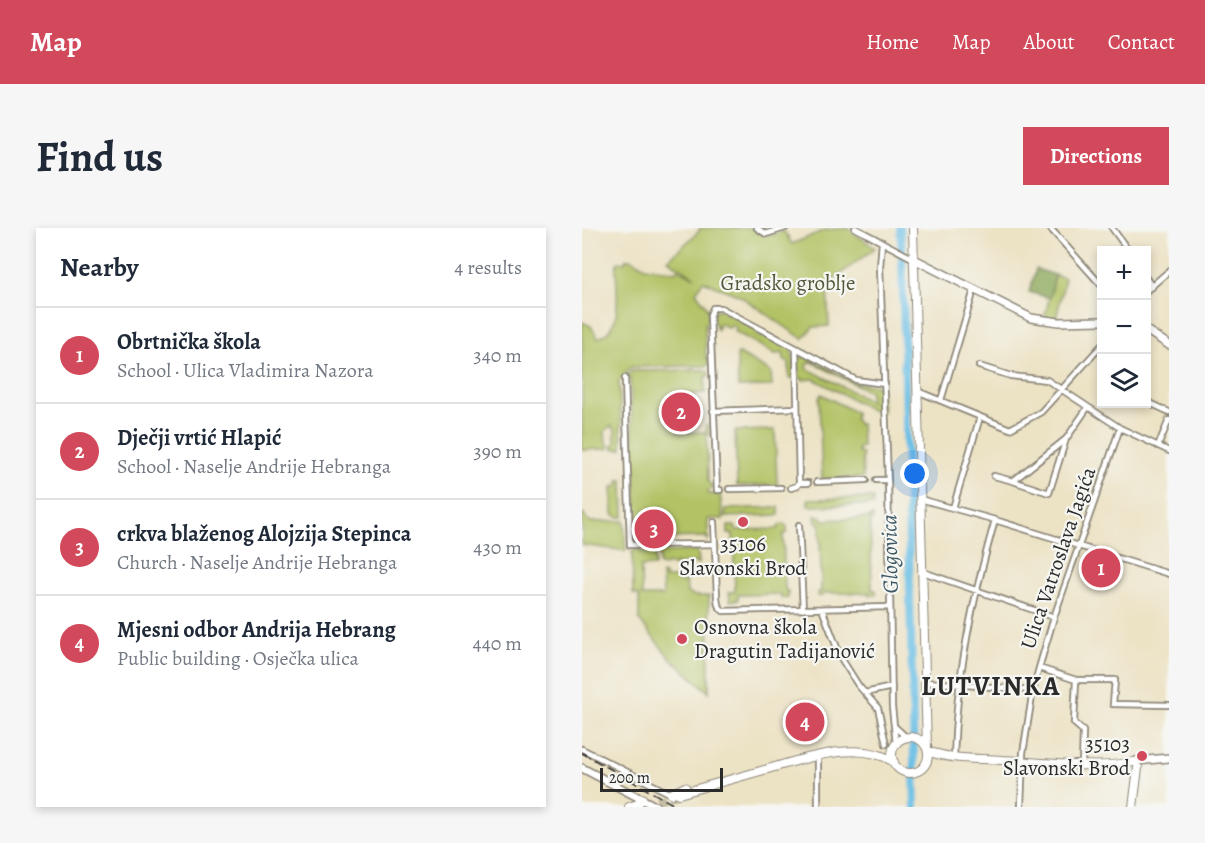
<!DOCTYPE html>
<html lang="en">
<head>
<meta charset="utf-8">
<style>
	:root { --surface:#fff; --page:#f6f6f7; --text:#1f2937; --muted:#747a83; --line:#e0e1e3; --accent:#d1495b }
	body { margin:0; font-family:Alegreya,serif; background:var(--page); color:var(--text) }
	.controls { position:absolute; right:18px; top:18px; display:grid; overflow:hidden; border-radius:0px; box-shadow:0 3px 9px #0003 }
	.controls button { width:54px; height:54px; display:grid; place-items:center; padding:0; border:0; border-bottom:2px solid var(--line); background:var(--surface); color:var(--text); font:30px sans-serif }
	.scale { position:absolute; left:18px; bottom:15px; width:123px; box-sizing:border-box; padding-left:6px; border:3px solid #2b2b2b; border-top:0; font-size:16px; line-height:21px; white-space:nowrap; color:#2b2b2b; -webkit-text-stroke:4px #f6f6f2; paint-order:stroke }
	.you { position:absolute; left:333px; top:246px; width:21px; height:21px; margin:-15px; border:4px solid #fff; border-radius:50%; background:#1a73e8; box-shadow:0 0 0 9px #1a73e833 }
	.badge { display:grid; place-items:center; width:39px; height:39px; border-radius:50%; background:var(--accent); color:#fff; font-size:20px; font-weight:700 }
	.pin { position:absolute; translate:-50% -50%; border:3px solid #fff; box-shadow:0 2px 6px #0006 }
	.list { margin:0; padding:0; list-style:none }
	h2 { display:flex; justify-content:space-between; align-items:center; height:78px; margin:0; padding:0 24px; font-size:26px }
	h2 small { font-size:20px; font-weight:400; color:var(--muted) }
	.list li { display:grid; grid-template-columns:39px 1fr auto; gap:18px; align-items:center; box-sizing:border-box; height:96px; padding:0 24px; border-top:2px solid var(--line) }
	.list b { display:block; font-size:22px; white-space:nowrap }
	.list p { margin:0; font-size:20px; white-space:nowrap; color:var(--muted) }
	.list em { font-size:20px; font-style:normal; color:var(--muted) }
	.icon { flex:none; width:33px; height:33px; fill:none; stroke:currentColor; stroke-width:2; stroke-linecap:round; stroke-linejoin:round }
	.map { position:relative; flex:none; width:587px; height:579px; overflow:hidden; border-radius:0px }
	header { display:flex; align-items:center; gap:36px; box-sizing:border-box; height:84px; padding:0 30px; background:var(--accent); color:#fff }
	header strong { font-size:28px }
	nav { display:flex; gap:33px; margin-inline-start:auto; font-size:21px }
	.intro { display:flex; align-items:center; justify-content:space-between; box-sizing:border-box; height:144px; padding:0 36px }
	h1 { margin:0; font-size:42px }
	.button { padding:15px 27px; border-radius:0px; background:var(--accent); color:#fff; font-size:21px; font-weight:700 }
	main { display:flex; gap:36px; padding:0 36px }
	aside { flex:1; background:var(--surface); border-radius:0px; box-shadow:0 3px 9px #0003 }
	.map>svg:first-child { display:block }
</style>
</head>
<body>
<header>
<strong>Map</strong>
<nav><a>Home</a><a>Map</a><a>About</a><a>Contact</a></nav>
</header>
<div class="intro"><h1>Find us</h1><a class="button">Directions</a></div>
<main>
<aside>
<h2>Nearby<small>4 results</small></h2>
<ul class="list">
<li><span class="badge">1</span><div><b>Obrtnička škola</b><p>School · Ulica Vladimira Nazora</p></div><em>340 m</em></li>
<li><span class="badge">2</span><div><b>Dječji vrtić Hlapić</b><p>School · Naselje Andrije Hebranga</p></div><em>390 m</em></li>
<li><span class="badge">3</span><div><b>crkva blaženog Alojzija Stepinca</b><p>Church · Naselje Andrije Hebranga</p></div><em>430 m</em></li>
<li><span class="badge">4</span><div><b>Mjesni odbor Andrija Hebrang</b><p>Public building · Osječka ulica</p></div><em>440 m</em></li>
</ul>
</aside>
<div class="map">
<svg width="587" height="579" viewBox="0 0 587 579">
	<rect width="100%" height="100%" fill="#f6f6f2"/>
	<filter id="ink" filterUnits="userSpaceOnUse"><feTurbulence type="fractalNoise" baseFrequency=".0167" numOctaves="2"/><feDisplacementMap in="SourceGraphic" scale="12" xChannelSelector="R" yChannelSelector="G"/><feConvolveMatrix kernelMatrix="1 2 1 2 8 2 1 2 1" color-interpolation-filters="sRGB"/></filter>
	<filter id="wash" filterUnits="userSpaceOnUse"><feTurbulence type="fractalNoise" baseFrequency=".008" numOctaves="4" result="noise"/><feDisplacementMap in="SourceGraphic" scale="24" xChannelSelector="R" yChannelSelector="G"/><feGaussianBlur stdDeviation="1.35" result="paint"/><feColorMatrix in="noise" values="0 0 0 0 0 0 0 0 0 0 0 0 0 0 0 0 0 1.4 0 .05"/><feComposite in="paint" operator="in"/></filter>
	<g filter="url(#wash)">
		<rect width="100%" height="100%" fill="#ece2c4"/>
		<path fill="#b2c265" stroke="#6e7648" stroke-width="1.5" fill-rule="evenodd" d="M117,0h55c9,11 18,7 30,3l8,13 33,-14 22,-2 28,20 -48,36 2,42 -16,1 -10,12 -63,-43 -37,-15 -7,11 12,17v13l-3,1 1,36h3v5l-3,2 -74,1 -6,5 -4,7 -3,1 3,69h-7l-3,-2 3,-4v-13l-4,-4 -6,5 1,12 3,3 -1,3 -26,1v-128l9,4 7,12c27,-10 18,-49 18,-72l2,-4 6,1 2,-4h6l13,8 30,5 2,-3 18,8 -27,-17 32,-30z
			M473,47l10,3 -9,42 -12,-1z
			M137,81l39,21 -2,4 5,3 4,-3c29,16 28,10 30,44h-6v-15l-5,-3 -1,-7 -8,1 -41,-23 2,-3 -4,-3 -3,3 -10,-5 -2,8 -2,-8 -3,-2 2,-10z
			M157,126l32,18 1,14 -34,1 -1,-32z
			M223,128l52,27 24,3 2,26 -9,-1 -60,-32 -12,1v-2h-3l-1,-17 2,-4zM228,133l60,31v9l-64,-33z
			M122,142l4,2 1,4 -4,1v16l-12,1v5l-16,1 1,10h15v10l-15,1v12l27,-1 1,3v-10l3,2 1,8h-3l1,47 4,3v4l-4,1v4h12l3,25h-15v21l-2,-3 -40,1v-16l-29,1 -7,-144 -4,-1v-2l7,-5z
			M239,166l34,18v7l3,5h3l1,23 -4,1v5h4l1,25 -41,1 -3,-80z
			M193,202l2,55 -40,1 -2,-55z
			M36,252h5l1,37h-7l-4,-3 -1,-27 6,-1z
			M291,270v7l-65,1v-7z
			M197,279v8l-54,2v-8z
			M0,286h2l3,5 4,3 33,-1 2,30 -44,-6z
			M233,288h6l3,4 44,-2 5,-2v4h-3l2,64v6h4v5h-6v-2h-46l-1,3h-5v-4l3,-1 -1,-68 -4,-1z
			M202,296l3,3v6l-4,1 2,56 3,1v7h-7v-4l-43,1v5l-8,1 -1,-9h6l-2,-58h-5v-8h7l1,4 42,-1 1,-4z
			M56,321h3v3h14v14l-14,1 1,29h21l-1,-22h3v4h10l3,4h6l2,-4 1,15 8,3h14v96l-39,-34 -31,-38v-24l-6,-2 -1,-43z
			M116,323l1,13 -6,-2 -2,2 -6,-2 -5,3 -5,-2 -1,3 -7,-3 -1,3 -7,-1v-13z"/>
		<path fill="#8da85a" stroke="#5c6a42" stroke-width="1.5" d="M454,41l19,6 -5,23 -21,-6z"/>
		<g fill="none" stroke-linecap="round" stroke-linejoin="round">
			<path stroke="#68bee5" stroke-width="8" d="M318,0l2,25 13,554"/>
		</g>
	</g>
	<g filter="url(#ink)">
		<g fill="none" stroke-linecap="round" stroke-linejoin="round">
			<path stroke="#c5bda5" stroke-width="8" stroke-dasharray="8 4" stroke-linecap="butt" d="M64,577l32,-10"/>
			<defs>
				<path id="minor" d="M175,0l9,6 19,-6
					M273,0l59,31
					M468,0l52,58
					M530,0l16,22
					M300,14l-2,25 8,213 4,227 4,37
					M564,50l6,9
					M564,63l23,-20
					M214,121l3,134h9
					M397,138l32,10 36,4 73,48 49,23
					M43,150l5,167 85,-1
					M335,163l93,38 31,-17 61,-67
					M359,172l33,-110
					M564,173l23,11
					M131,183l84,-3
					M484,211l-17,54 -36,-12 53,-42 22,-32
					M576,218l11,-26
					M412,248l19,5
					M294,252h12
					M235,254l49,-2
					M209,260l6,-2 2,-3
					M147,261l52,-1
					M138,262h-3l-7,-175 3,-7h8l135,72 29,4
					M338,271l75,21 174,54
					M371,280l27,-91
					M132,294l3,75 1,8 5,6 167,-4
					M217,297l4,85
					M341,344l131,45
					M240,381l19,49 17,27 20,23 8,36
					M457,440l37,12
					M344,454l107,8
					M283,465l27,-6
					M313,499l12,11
					M0,521l89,45
					M236,528v51
					M372,529c2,-81 19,-159 41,-237
					M500,536l1,-33 -9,-8 2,-43h39l-2,24 56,1
					M439,579l2,-54 10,-63 6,-22 15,-51 66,-189"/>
				<path id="secondary" d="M332,31l117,59 28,4 43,-1
					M564,102l23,15
					M554,533l33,-3
					M0,540l73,38"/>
				<path id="primary" d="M331,0l14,520
					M310 527a18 18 0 1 1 36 0a18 18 0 1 1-36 0Z
					M346,523c22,9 49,7 74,9 36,2 96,10 131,2
					M89,566l14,-7
					M97,566c28,-8 57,-16 85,-24 37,-10 94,-32 130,-8
					M47,579l9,-3 4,-6
					M72,579l1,-1
					M551,579l5,-39"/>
			</defs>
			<use href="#minor" stroke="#8c8678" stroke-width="8"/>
			<use href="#secondary" stroke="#8c8678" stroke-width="10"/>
			<use href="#primary" stroke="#8c8678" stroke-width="10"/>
			<use href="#minor" stroke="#fff" stroke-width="4.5"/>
			<use href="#secondary" stroke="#fff" stroke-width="7"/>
			<use href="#primary" stroke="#fff" stroke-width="8"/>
			<path stroke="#2b2b2b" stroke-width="1.5" stroke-dasharray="9 4.5" stroke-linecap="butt" d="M0,525l96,54"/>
		</g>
	</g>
	<g fill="#d1495b" stroke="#f6f6f2" stroke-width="2">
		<circle cx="161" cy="294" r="6"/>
		<circle cx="100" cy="411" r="6"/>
		<circle cx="560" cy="528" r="6"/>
	</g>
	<g text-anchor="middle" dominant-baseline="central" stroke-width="4.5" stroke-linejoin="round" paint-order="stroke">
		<g font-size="21" fill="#54583c" stroke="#f6f6f2">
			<text x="206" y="55">Gradsko groblje</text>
		</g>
		<g font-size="21" fill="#2b2b2b" stroke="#f6f6f2">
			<text x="161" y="316">35106<tspan x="161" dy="24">Slavonski Brod</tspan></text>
			<text x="112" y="399" text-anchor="start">Osnovna škola<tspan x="112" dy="24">Dragutin Tadijanović</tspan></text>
			<text x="548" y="516" text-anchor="end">35103<tspan x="548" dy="24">Slavonski Brod</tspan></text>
		</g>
		<g font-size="21" fill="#2b2b2b" stroke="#f6f6f2">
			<text transform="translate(476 330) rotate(-71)">Ulica Vatroslava Jagića</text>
		</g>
		<g font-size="22" font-style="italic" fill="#3d5763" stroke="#f6f6f2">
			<text transform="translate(308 326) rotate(-91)">Glogovica</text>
		</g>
		<g font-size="27" font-weight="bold" letter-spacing="1.5" fill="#2b2b2b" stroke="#f6f6f2">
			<text x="409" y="458">LUTVINKA</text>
		</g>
	</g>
</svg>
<div class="controls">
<button>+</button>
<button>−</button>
<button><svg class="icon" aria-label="layers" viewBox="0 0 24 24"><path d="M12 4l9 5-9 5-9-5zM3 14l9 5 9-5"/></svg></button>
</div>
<div class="scale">200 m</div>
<div class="you"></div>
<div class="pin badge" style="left:519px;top:340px">1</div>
<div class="pin badge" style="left:99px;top:184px">2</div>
<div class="pin badge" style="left:72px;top:301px">3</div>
<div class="pin badge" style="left:223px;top:494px">4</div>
</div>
</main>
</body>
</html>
